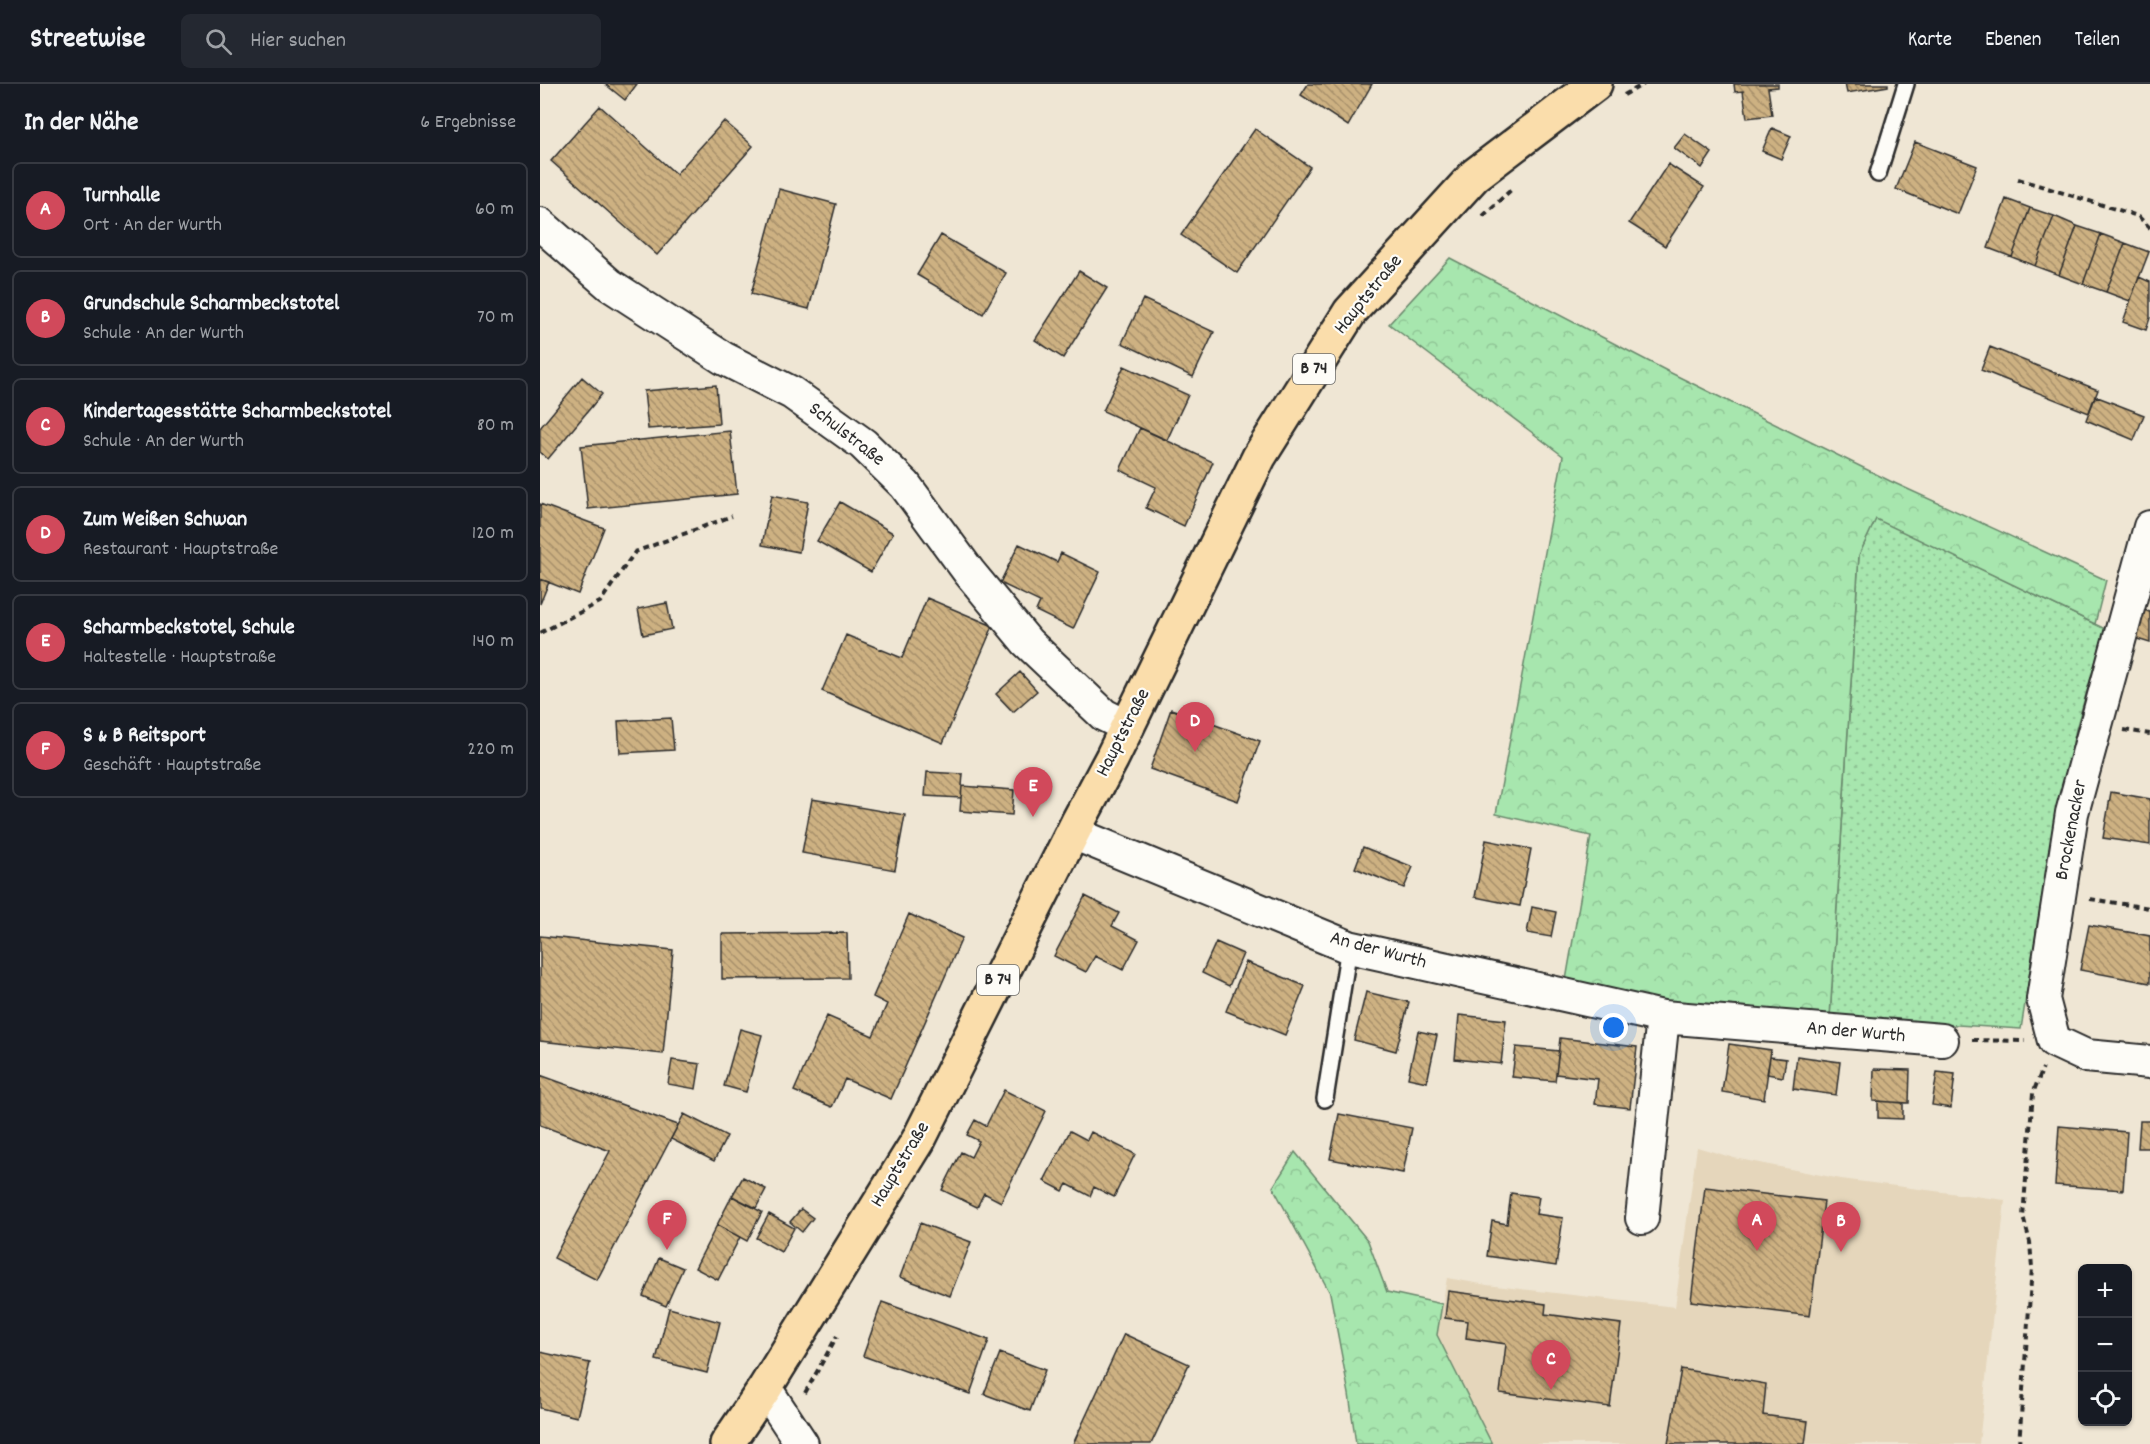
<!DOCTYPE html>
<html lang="de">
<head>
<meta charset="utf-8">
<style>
	:root { --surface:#171b24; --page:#242831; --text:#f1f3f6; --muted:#9ea1a6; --line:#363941; --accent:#d1495b }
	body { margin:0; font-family:Dekko,sans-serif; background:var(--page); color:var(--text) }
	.controls { position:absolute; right:18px; bottom:18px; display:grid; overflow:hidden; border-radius:9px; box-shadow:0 2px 4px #0004 }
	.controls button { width:54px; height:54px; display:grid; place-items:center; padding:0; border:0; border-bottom:2px solid var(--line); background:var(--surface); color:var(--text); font:30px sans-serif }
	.you { position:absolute; left:1074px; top:944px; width:21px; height:21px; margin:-15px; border:4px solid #fff; border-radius:50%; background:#1a73e8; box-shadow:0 0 0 9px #1a73e833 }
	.badge { display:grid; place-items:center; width:39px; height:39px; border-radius:50%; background:var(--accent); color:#fff; font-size:20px; font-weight:700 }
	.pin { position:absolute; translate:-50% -50px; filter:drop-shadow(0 2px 3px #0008) }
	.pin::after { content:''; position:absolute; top:32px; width:21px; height:18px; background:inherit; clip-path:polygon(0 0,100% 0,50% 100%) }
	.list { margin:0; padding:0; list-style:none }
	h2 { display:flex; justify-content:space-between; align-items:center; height:78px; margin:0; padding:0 24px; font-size:26px }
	h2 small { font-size:20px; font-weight:400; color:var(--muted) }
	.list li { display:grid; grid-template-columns:39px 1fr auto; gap:18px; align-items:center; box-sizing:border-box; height:96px; margin:0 12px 12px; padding:0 12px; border:2px solid var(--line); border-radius:9px }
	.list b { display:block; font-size:22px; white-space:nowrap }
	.list p { margin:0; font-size:20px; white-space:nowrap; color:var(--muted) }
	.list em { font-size:20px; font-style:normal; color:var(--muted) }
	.icon { flex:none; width:33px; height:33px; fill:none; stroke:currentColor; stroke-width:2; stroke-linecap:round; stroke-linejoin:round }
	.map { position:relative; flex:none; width:1610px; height:1360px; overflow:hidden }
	header { display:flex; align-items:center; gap:36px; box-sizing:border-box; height:84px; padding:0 30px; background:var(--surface); border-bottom:2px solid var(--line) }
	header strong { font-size:28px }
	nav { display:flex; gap:33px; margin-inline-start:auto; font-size:21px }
	.search { width:420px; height:54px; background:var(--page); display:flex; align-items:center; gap:15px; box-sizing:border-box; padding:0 21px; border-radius:9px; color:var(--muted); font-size:22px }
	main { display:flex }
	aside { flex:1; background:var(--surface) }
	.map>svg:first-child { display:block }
</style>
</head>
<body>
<header>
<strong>Streetwise</strong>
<div class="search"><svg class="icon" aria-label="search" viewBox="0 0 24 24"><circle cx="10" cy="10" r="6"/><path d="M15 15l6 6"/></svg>Hier suchen</div>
<nav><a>Karte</a><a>Ebenen</a><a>Teilen</a></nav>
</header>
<main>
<aside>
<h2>In der Nähe<small>6 Ergebnisse</small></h2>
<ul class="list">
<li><span class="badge">A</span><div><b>Turnhalle</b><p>Ort · An der Wurth</p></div><em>60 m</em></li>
<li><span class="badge">B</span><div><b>Grundschule Scharmbeckstotel</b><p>Schule · An der Wurth</p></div><em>70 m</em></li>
<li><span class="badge">C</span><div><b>Kindertagesstätte Scharmbeckstotel</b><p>Schule · An der Wurth</p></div><em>80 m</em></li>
<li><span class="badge">D</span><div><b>Zum Weißen Schwan</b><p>Restaurant · Hauptstraße</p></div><em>120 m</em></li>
<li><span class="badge">E</span><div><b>Scharmbeckstotel, Schule</b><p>Haltestelle · Hauptstraße</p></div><em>140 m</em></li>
<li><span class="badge">F</span><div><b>S &amp; B Reitsport</b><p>Geschäft · Hauptstraße</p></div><em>220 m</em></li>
</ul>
</aside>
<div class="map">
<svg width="1610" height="1360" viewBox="0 0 1610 1360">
	<defs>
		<pattern id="green-dots" width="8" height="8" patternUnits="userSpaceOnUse" patternTransform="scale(1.5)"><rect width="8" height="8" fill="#a7e6ae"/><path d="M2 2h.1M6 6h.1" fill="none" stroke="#90c596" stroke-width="1.8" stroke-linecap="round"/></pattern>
		<pattern id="forest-crowns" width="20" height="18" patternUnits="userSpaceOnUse" patternTransform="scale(1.5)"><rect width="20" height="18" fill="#a7e6ae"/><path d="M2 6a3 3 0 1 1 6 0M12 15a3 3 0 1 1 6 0" fill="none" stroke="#90c596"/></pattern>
		<pattern id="building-back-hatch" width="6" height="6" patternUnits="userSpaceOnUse" patternTransform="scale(1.5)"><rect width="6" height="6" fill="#cdb182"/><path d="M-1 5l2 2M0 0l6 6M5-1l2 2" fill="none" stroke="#a7906b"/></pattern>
	</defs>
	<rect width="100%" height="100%" fill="#efe6d4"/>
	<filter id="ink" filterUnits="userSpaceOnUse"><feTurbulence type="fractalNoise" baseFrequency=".0167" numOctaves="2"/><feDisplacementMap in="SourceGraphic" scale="12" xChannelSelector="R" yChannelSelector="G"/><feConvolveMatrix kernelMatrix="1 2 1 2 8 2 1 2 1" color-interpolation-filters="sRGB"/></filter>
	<g filter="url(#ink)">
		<path fill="#e5d6bb" d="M1157,1063l37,11 107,21 164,21 -26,244h-487l-55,-109 10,-57 40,7 188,22z"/>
		<path fill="url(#green-dots)" stroke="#69886c" stroke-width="1.5" d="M1336,434l229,111 -29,100 -36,179 -19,121 -191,-12 29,-462z"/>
		<path fill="url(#forest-crowns)" stroke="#69886c" stroke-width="1.5" d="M910,174l219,114 221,109 216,99 -11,44 -219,-105 -17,36 -29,462 -162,-15 -102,-22 25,-144 -95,-22 67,-358 -174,-132z
			M755,1068l73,89 19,51 55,12 -5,31 55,109h-136l-7,-50 -19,-101 -57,-106z"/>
		<path fill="url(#building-back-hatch)" stroke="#2b2b2b" stroke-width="1.5" d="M65,0h32l-12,16z
			M768,0h64l-24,42 -47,-31z
			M1194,0h44v3l-10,1 4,27 -25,3 -4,-27 -8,1z
			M1305,0h43v2l-41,7z
			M60,22l76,68 48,-53 29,25 -96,109 -106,-94z
			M1232,44l19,8 -10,23 -19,-8z
			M715,45l55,38 -73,106 -56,-38z
			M1145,50l27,19 -10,15 -28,-20z
			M1375,58l62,24 -19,48 -62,-25z
			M1128,80l36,23 -39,59 -36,-23z
			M239,105l57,15 -27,105 -58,-15z
			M1466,115l24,9 -18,49 -24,-9z
			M1490,124l24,8 -19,50 -23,-9z
			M1514,132l23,10 -18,49 -24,-9z
			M1537,142l24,8 -18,50 -24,-9z
			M1561,150l24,9 -19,49 -23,-8z
			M401,151l65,38 -23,41 -66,-39z
			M1585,159l24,9 -19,49 -24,-9z
			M539,187l28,17 -44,70 -28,-18z
			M1599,193l11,5v36l-4,12 -23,-8z
			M603,215l71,33 -21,45 -71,-34z
			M1450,263l108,43 -9,23 -108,-43z
			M584,282l64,29 -21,45 -64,-29z
			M42,293l20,17 -54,65 -8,-7v-24z
			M176,301l3,39 -71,5 -4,-38z
			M1555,312l49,19 -10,25 -48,-20z
			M600,344l73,34 -29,64 -38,-18 10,-21 -36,-17z
			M190,347l7,63 -149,15 -7,-63z
			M232,411l36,7 -9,50 -37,-7z
			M300,418l53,31 -22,39 -54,-31z
			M0,420l64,24 -26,66 -38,-15z
			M479,460l38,18 4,-9 39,19 -27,57 -37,-18 4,-9 -40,-19z
			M0,495l9,3 -9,22z
			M387,514l66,28 -50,117 -121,-52 24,-56 56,23z
			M127,519l5,26 -29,6 -5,-26z
			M1604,526l6,2v31l-16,-5z
			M480,588l17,19 -24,21 -17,-18z
			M631,625l89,32 -22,60 -88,-32z
			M131,634l3,32 -54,3 -2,-32z
			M387,688l36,2 -2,24 -36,-2z
			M422,702l52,4 -2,25 -52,-4z
			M1571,708l39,7v46l-47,-7z
			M272,715l93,16 -10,55 -93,-17z
			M946,756l45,9 -11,57 -45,-9z
			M823,763l50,20 -9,21 -49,-20z
			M545,812l34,17 -7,13 27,14 -16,30 -28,-14 -9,16 -32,-16z
			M992,823l24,5 -5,25 -24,-4z
			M369,830l53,24 -71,161 -46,-20 -13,28 -38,-16 33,-75 46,20 14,-32 -14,-7z
			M1549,841l61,11v47l-70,-13z
			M307,849l1,45 -126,1v-45z
			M0,852l133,14 -10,104 -123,-13z
			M676,858l27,12 -14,32 -27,-13z
			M706,878l59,24 -20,49 -59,-24z
			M826,908l43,10 -13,49 -42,-11z
			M919,931l47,5 -5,44 -46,-5z
			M200,945l22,6 -16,57 -22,-6z
			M878,947l19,4 -10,47 -19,-4z
			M1020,954l77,9 -7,61 -35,-4 3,-25 -42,-5z
			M1189,960l42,6 -7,49 -42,-7z
			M976,963l43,4 -4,30 -43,-4z
			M1257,972l43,6 -4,33 -43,-6z
			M1230,973l16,2 -3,18 -16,-3z
			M132,976l28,4 -4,25 -28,-5z
			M1334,985l36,1 -1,33 -36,-2z
			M1397,988l18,2 -4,34 -19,-3z
			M0,991l138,50 -81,155 -43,-22 56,-107 -70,-26z
			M464,1006l42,21 -45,91 -17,-9 -7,14 -35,-17 19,-38 10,5 8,-16 -12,-6 8,-15 11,6z
			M1338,1017l25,2v16l-25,-1z
			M144,1030l43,22 -13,25 -43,-22z
			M799,1030l73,14 -9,45 -73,-14z
			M1600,1037h10v27h-12z
			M1519,1042l68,6 -4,58 -68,-5z
			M530,1047l17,9 4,-8 44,22 -21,43 -20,-10 -4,9 -23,-12 -4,7 -19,-10z
			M203,1093l23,12 -10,19 -24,-12z
			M1165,1103l119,14 -14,115 -119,-15z
			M971,1109l28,4 -3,17 27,4 -7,48 -69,-10 5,-35 15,3z
			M192,1112l30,16 -15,29 -30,-16z
			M261,1125l12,9 -11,14 -12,-10z
			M229,1130l25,14 -13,24 -25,-14z
			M380,1139l51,19 -21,54 -50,-19z
			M177,1141l23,12 -22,43 -23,-12z
			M119,1174l24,10 -17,38 -23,-10z
			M908,1207l98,13 -1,10 76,10 -11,83 -110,-14 6,-49 -40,-6 2,-17 -23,-3z
			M342,1218l107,38 -19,54 -107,-38z
			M129,1224l51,14 -13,51 -51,-13z
			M584,1250l65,30 -38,80h-78z
			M0,1268l50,11 -13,54 -37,-9z
			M460,1269l45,17 -15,41 -46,-17z
			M1141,1285l85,15 -3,31 45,6 -3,23h-137z"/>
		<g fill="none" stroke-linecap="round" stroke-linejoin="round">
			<defs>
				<path id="service" d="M1338,90l28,-90
					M785,1015l24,-152"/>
				<path id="minor" d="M0,140l70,61 113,73 69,35 71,51 42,41 64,87 58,70 77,73 24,12
					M1610,443l-78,286 -29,186 11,42 32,15 64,6
					M533,749l276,114 314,70 279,23
					M1102,1134l21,-201
					M225,1304l37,56"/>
				<path id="primary" d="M187,1360l38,-56 153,-247 161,-321 33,-62 147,-301 91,-145 125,-137 120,-91"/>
			</defs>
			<use href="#service" stroke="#2b2b2b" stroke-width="20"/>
			<use href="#minor" stroke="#2b2b2b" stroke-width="36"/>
			<use href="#primary" stroke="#2b2b2b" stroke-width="38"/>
			<path stroke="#2b2b2b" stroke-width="4" stroke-dasharray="6 4.5" stroke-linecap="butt" d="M1084,11l20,-11
				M1478,95l120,37 12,12
				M943,132l30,-28
				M0,549l60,-31 35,-50 97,-36
				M1584,646l26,4
				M1550,815l60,9
				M1432,956l53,1
				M265,1309l32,-57
				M1479,1360l13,-176 -2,-26 -7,-26 10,-123 10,-25"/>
			<use href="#service" stroke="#fdfcf7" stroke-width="15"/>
			<use href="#minor" stroke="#fdfcf7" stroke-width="32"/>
			<use href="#primary" stroke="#faddab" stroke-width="33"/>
		</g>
	</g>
	<g text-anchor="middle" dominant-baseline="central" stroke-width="4.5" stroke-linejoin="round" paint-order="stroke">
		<g fill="#fdfcf7" stroke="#6a6a68" stroke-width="1.5">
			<rect x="753" y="270" width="42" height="30" rx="4.5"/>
			<rect x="437" y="881" width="42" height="30" rx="4.5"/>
		</g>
		<g font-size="18" font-weight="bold" fill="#2b2b2b">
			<text x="774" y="285">B 74</text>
			<text x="458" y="896">B 74</text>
		</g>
		<g font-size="20" fill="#2b2b2b" stroke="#fdfcf7">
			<text transform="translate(829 211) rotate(-51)">Hauptstraße</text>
			<text transform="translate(306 351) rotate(38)">Schulstraße</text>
			<text transform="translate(584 649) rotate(-63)">Hauptstraße</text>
			<text transform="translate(1532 746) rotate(-79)">Brockenacker</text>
			<text transform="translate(838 867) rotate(15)">An der Wurth</text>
			<text transform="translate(1316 949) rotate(5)">An der Wurth</text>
			<text transform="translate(361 1081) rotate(-59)">Hauptstraße</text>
		</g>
	</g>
</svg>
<div class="controls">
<button>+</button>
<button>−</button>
<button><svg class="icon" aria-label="locate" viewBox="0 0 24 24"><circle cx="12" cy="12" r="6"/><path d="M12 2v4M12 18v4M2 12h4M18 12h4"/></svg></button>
</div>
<div class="you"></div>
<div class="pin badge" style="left:1217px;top:1167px">A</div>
<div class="pin badge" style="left:1301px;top:1168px">B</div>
<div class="pin badge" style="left:1011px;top:1306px">C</div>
<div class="pin badge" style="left:655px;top:668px">D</div>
<div class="pin badge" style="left:493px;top:733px">E</div>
<div class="pin badge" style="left:127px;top:1166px">F</div>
</div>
</main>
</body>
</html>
